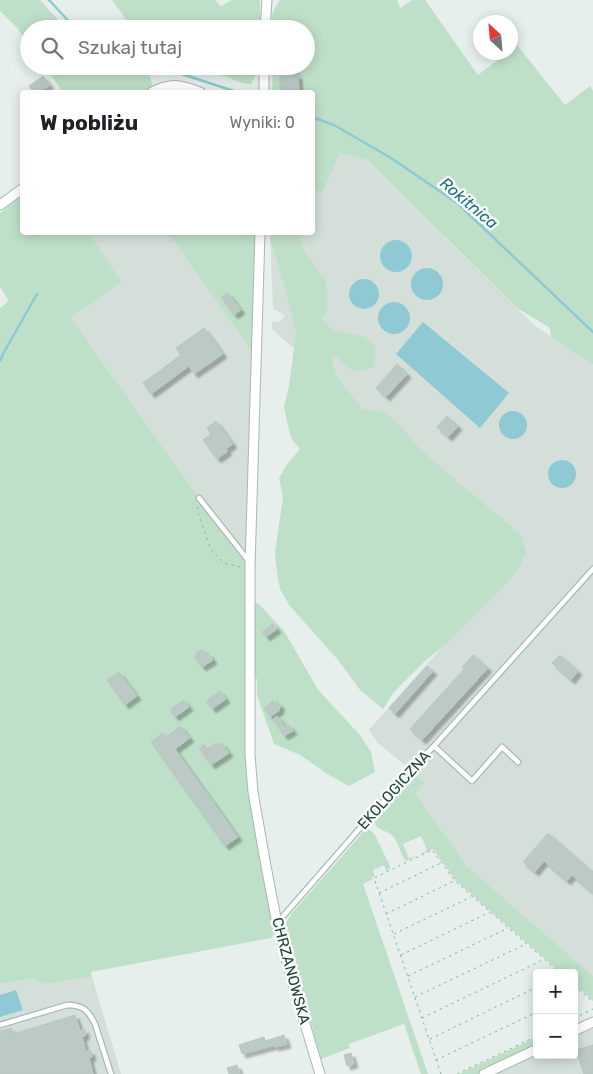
<!DOCTYPE html>
<html lang="pl">
<head>
<meta charset="utf-8">
<style>
	:root { --surface:#fff; --page:#f6f6f6; --text:#202124; --muted:#757577; --line:#e0e0e0 }
	body { margin:0; font-family:Rubik,sans-serif; background:var(--page); color:var(--text) }
	.controls { position:absolute; right:15px; bottom:15px; display:grid; overflow:hidden; border-radius:5px; box-shadow:0 2px 12px #0003 }
	.controls button { width:45px; height:45px; display:grid; place-items:center; padding:0; border:0; border-bottom:1px solid var(--line); background:var(--surface); color:var(--text); font:25px sans-serif }
	.compass { position:absolute; left:473px; top:15px; width:45px; height:45px; border-radius:50%; background:var(--surface); box-shadow:0 2px 12px #0003; rotate:334deg }
	.list { margin:0; padding:0; list-style:none }
	h2 { display:flex; justify-content:space-between; align-items:center; height:65px; margin:0; padding:0 20px; font-size:21px }
	h2 small { font-size:16px; font-weight:400; color:var(--muted) }
	.icon { flex:none; width:28px; height:28px; fill:none; stroke:currentColor; stroke-width:2; stroke-linecap:round; stroke-linejoin:round }
	.map { position:relative; flex:none; width:593px; height:1074px; overflow:hidden }
	.search { position:absolute; background:var(--surface); box-shadow:0 2px 12px #0003; left:20px; top:20px; width:295px; height:55px; display:flex; align-items:center; gap:12px; box-sizing:border-box; padding:0 18px; border-radius:28px; color:var(--muted); font-size:19px }
	.panel { position:absolute; background:var(--surface); box-shadow:0 2px 12px #0003; left:20px; top:90px; width:295px; height:145px; border-radius:5px }
	.map>svg:first-child { display:block }
</style>
</head>
<body>
<div class="map">
<svg width="593" height="1074" viewBox="0 0 593 1074">
	<defs>
		<filter id="shadow"><feDropShadow dx="4" dy="4" stdDeviation="1" flood-color="#0004"/></filter>
	</defs>
	<rect width="100%" height="100%" fill="#e6efeb"/>
	<path fill="#d4dfda" d="M313,124l27,10 194,191 59,40v611l-126,-110 -52,-73 9,-10 -8,-7 -4,-1 -8,-7 1,-3 -27,-22 -9,-13 155,-176 -252,-225v-7l9,-1 4,-6 -12,-6 -3,-76 42,-1z
		M89,233h79l89,126 -7,203 -51,-64 -128,-180 51,-36z
		M92,977l29,97h-121v-90l31,-5 15,5z
		M593,1027v47h-98l42,-20v1h37v-19z"/>
	<path fill="#bfe0c8" d="M0,0h40l26,29h-37v16l-11,-16 -18,-18z
		M112,0h103l6,6 11,-6h28v29h-127z
		M280,0h117l3,8 12,-8h13l53,75 29,-22 3,-1 1,-2 6,-5 48,60 25,-19 3,5v274l-42,-28 -1,-9 -33,-20 -151,-149 -26,-6 -18,39 -9,-3 -1,-97h-38l-2,-1 1,-25h33v-37h-35l2,-18z
		M44,66h95c13,9 11,11 15,25l11,-5 35,6h-137z
		M191,66h68l-5,13 -3,5c-10,0 -16,-4 -24,-7 -12,-4 -25,-5 -36,-11z
		M22,195v37l67,1 33,49 -51,36 128,180 51,64v39l9,3 25,27 35,60 41,44 11,17 4,20 -26,14 -20,-11 -29,-20 -26,-11 -17,-49v-16l-7,-4v80l28,173 -7,10 -180,34 1,5 -46,7 -15,-5 -31,5v-676l9,-7 -9,-14v-74z
		M276,232l18,1 3,2 9,19 20,27 1,31 -5,7 11,12 33,6 9,11 -1,19 -17,5 -12,-6 -7,-9 -6,1 2,15 28,36 24,3 15,14 20,24 44,38 44,36 13,13 4,16 -7,16 -19,21 -53,53 -23,19 -30,30 -11,17 -23,-19 -22,-30 -49,-55 -9,-16 -3,-17 -2,-19 8,-56 -4,-19 7,-12 14,-17 -9,-11 -4,-17 -3,-14 5,-21 7,-53 -12,-49 -14,-46z
		M168,233h92l-3,126z
		M412,775h4l8,8 -9,10 52,73 126,110v25l-19,-17v-11h-13l-105,-92 -23,-32 -11,5v-1l5,-3 -6,-14 -18,8 6,14 6,-2v1l-9,4c-6,-7 -7,-17 -13,-25 -6,-7 -20,-5 -18,-18z
		M365,830h5l5,5 15,31v3l-4,2 -2,-6 -11,5 2,6 -3,1 1,2 -10,5 65,190h-7l-17,-50 -55,20 1,4 -29,11 -35,-126h-3l2,-9 8,-12z
		M537,1037v9l-59,28h-19z"/>
	<path fill="#8ec9d4" d="M380 256a16 16 0 1 1 32 0a16 16 0 1 1-32 0Z
		M411 284a16 16 0 1 1 32 0a16 16 0 1 1-32 0Z
		M349 294a15 15 0 1 1 30 0a15 15 0 1 1-30 0Z
		M378 318a16 16 0 1 1 32 0a16 16 0 1 1-32 0Z
		M423,322l86,71 -29,35 -84,-74z
		M499 425a14 14 0 1 1 28 0a14 14 0 1 1-28 0Z
		M548 474a14 14 0 1 1 28 0a14 14 0 1 1-28 0Z
		M16,990l7,20 -23,7v-22z"/>
	<g fill="none" stroke-linecap="round" stroke-linejoin="round">
		<path stroke="#8ec9d4" stroke-width="2.5" d="M49,0l27,29
			M157,66l80,26
			M312,117l22,8 57,33 66,45 136,129
			M0,361l4,-9 33,-58"/>
	</g>
	<path fill="#bbcac4" stroke="#b8c9c2" filter="url(#shadow)" d="M280,66h14v9h4l1,15h-19z
		M43,76l7,9 -11,7h-5l-5,-6z
		M228,293l13,17 -7,5 -13,-18z
		M204,328l19,26 -29,20 -5,-8 -38,28 -8,-11 38,-28 -5,-7z
		M397,364l10,10 -21,23 -10,-9z
		M447,416l11,10 -10,11 -11,-10z
		M216,421l17,23 -7,5 2,2 -11,8 -14,-19 8,-6 -4,-6z
		M273,624l4,5 -11,8 -4,-5z
		M202,649l4,6 2,-2 5,7 -11,7 -8,-10 3,-2 -1,-2z
		M473,655l15,13 -66,72 -12,-11 54,-60 -2,-2z
		M560,655l18,16 -7,9 -19,-17z
		M427,666l6,5 -38,43 -6,-6z
		M119,672l18,24 -12,9 -18,-25z
		M220,691l6,8 -14,10 -6,-8z
		M184,700l5,7 -14,10 -5,-7z
		M273,701l2,2 2,-2 4,6 -2,2 1,1 -10,7 -6,-9z
		M277,716l9,11 3,-2 4,6 -9,5 -11,-17z
		M180,726l10,12 -15,11 63,88 -13,9 -74,-104 12,-9 3,4z
		M217,743l1,2 4,-2 7,10 -18,12 -12,-17 5,-3 3,4 1,-1z
		M548,833l45,39v21l-21,-18 -5,6 -23,-20 -9,11 -12,-10z
		M75,1015l5,15h5v6l-3,1 4,14h5l1,6 -3,1 4,16h-93v-43l11,-3 2,6z
		M284,1035l3,9 -12,3v-2l-33,9 -3,-9 25,-8 1,4z
		M593,1045v29h-9l-8,-24z
		M351,1053l3,11 -7,2 -3,-11z
		M237,1065l3,9h-11l-2,-6z"/>
	<g fill="none" stroke-linecap="round" stroke-linejoin="round">
		<defs>
			<path id="lane" d="M199,498l49,62
				M434,746l159,-177
				M278,922l131,-150 25,-26 38,35 30,-34 16,15
				M0,1025l67,-20c16,0 21,5 28,19l16,50"/>
			<path id="street" d="M265,29l2,-29
				M152,92c20,-10 28,-7 48,0
				M264,92v-26
				M0,205l22,-16
				M260,232l-10,335v188l3,37 13,74 11,57 13,51 30,100
				M574,1031l19,-9
				M484,1074l53,-25"/>
		</defs>
		<use href="#lane" stroke="#a8b8b2" stroke-width="7"/>
		<use href="#street" stroke="#a8b8b2" stroke-width="11"/>
		<path stroke="#86b3a5" stroke-width="1" stroke-dasharray="2.5 4" stroke-linecap="butt" d="M198,507l-1,3 14,40 13,13 16,4
			M379,893l62,-30
			M386,914l68,-33
			M394,934l77,-37
			M401,955l89,-43
			M408,976l100,-48
			M574,985l19,17
			M574,994l6,-3
			M415,997l111,-53
			M422,1018l123,-59
			M574,1018l19,-9
			M430,1039l107,-52
			M436,1060l101,-48
			M441,1074l-67,-196 58,-28 24,32 104,91
			M457,1074l80,-38"/>
		<use href="#lane" stroke="#fff" stroke-width="4.5"/>
		<use href="#street" stroke="#fff" stroke-width="9"/>
	</g>
	<g text-anchor="middle" dominant-baseline="central" stroke-width="5" stroke-linejoin="round" paint-order="stroke">
		<g font-size="15" fill="#24423a" stroke="#f7fbf9">
			<text transform="translate(394 790) rotate(-48)">EKOLOGICZNA</text>
			<text transform="translate(291 971) rotate(75)">CHRZANOWSKA</text>
		</g>
		<g font-size="16" font-style="italic" fill="#1c6f80" stroke="#f7fbf9">
			<text transform="translate(469 203) rotate(40)">Rokitnica</text>
		</g>
	</g>
</svg>
<div class="controls">
<button>+</button>
<button>−</button>
</div>
<svg class="compass" viewBox="-18 -18 36 36"><path d="M0-13l5 13h-10z" fill="#e53935"/><path d="M0 13l5-13h-10z" fill="#757577"/></svg>
<div class="search"><svg class="icon" aria-label="search" viewBox="0 0 24 24"><circle cx="10" cy="10" r="6"/><path d="M15 15l6 6"/></svg>Szukaj tutaj</div>
<section class="panel">
<h2>W pobliżu<small>Wyniki: 0</small></h2>
<ul class="list">
</ul>
</section>
</div>
</body>
</html>
